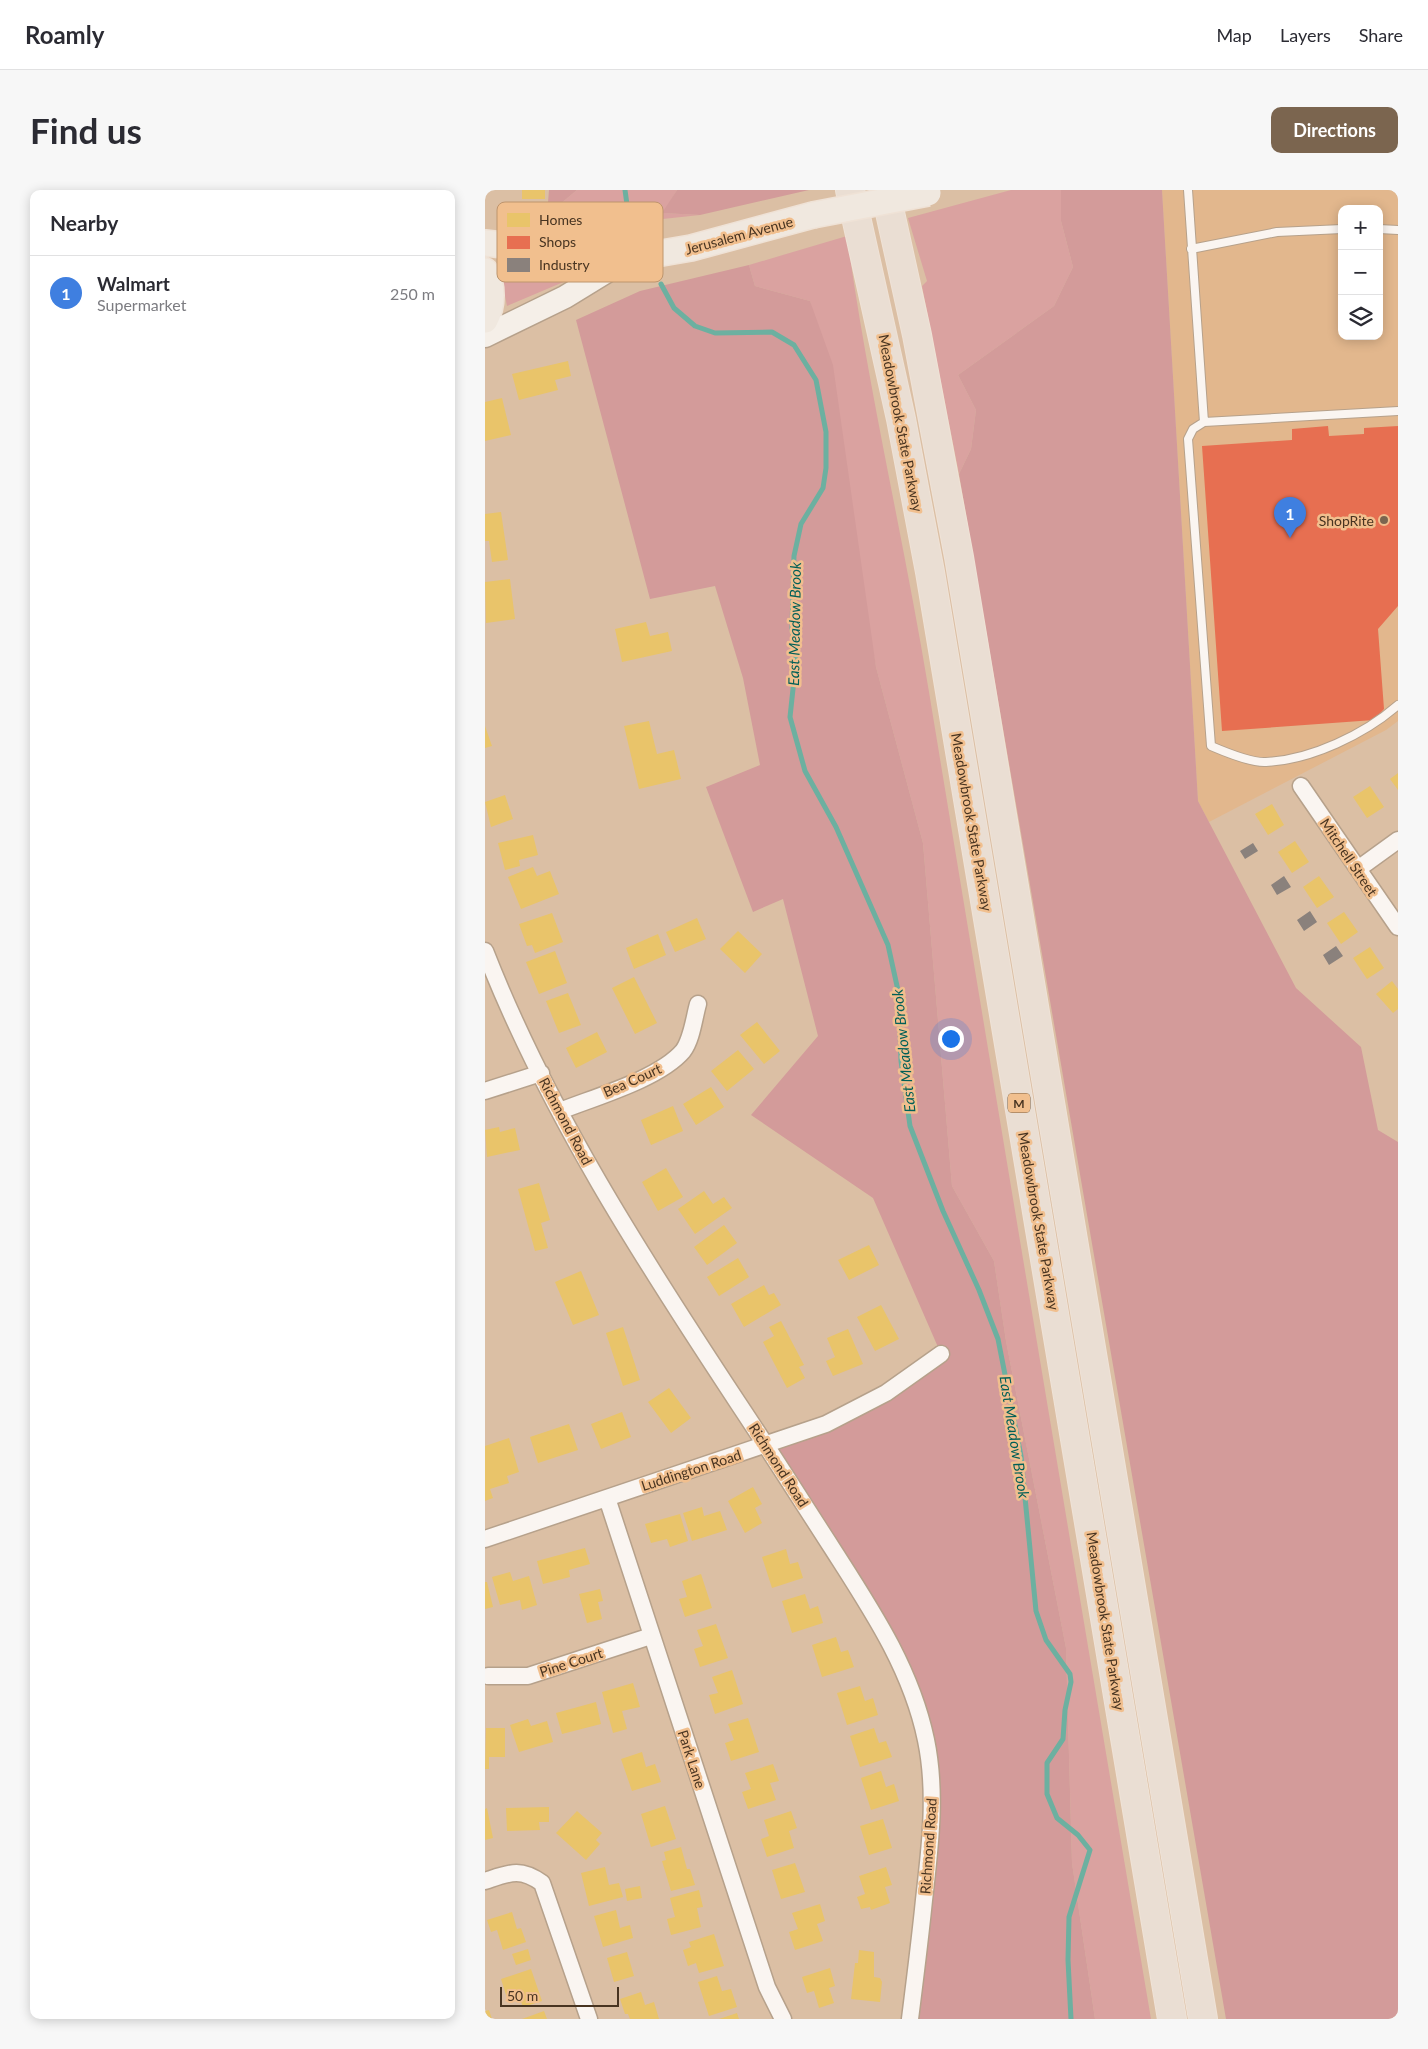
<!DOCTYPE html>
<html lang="en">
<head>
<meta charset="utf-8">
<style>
	:root { --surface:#fff; --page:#f7f7f7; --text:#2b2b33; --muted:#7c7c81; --line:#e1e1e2; --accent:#7b654f }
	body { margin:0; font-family:Lato,sans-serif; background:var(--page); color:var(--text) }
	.controls { position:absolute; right:15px; top:15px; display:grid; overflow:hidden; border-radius:10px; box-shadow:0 2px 12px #0003 }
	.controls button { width:45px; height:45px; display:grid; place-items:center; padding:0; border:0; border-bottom:1px solid var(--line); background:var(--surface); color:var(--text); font:25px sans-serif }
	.scale { position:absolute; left:15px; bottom:12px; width:119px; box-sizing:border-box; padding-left:5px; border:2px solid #483421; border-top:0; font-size:14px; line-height:18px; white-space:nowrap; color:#483421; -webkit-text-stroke:4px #f1bf8e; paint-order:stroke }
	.you { position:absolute; left:465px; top:848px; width:18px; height:18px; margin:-12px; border:4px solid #fff; border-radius:50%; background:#1a73e8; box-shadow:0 0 0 8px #1a73e833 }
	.badge { display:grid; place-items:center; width:32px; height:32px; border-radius:50%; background:var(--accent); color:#fff; font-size:16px; font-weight:700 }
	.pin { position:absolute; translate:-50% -41px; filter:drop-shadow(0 1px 2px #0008) }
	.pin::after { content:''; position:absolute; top:26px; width:18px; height:15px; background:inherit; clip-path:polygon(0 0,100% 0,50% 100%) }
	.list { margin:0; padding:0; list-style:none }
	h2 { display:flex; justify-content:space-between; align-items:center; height:65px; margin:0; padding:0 20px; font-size:21px }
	h2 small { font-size:16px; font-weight:400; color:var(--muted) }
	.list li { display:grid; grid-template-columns:32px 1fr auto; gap:15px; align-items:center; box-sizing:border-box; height:75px; padding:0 20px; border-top:1px solid var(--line) }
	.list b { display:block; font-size:19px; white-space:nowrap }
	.list p { margin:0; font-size:16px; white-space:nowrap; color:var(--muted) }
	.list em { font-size:16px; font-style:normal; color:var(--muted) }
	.icon { flex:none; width:28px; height:28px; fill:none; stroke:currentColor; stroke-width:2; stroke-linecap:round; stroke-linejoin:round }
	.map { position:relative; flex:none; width:913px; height:1829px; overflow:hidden; border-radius:10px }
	header { display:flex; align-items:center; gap:30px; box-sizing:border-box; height:70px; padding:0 25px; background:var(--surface); border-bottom:1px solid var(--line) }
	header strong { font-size:24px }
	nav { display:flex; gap:28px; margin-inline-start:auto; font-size:18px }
	.intro { display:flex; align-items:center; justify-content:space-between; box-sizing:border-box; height:120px; padding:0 30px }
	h1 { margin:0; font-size:35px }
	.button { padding:12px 22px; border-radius:10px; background:var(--accent); color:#fff; font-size:18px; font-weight:700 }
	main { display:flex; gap:30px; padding:0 30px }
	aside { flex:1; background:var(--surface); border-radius:10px; box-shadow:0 2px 12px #0003 }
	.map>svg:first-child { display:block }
</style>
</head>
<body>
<header>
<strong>Roamly</strong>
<nav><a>Map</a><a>Layers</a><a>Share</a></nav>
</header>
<div class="intro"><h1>Find us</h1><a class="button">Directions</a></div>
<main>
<aside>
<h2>Nearby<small></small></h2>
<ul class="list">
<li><span class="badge" style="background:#3f7fe0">1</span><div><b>Walmart</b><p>Supermarket</p></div><em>250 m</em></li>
</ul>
</aside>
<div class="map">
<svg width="913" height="1829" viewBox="0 0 913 1829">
	<rect width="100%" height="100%" fill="#dbbfa4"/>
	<path fill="#e2b78d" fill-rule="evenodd" d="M677,0h236v531l-12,9 -177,92 -11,-21zM857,19h37v127h-37z"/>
	<path fill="#daa2a0" d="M92,0h100l-14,23 37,2 -84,9 -70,-4 1,-5z
		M526,0h50v31l12,46 -19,39 -96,69 18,35 -5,39 -12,25 -37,-188 5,-5 -19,-63z
		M362,46c21,153 57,304 82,456 73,443 147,885 222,1327h-56l-23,-156 -6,-215 -60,-307 -12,-80 -42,-75 -29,-343 -47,-176 -66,-366 -55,-15 -6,-21z
		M14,76l81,9 -73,31z"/>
	<path fill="#d39b9a" d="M64,0h28l-30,25z
		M192,0h132l-109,25 -38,-2z
		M576,0h101l36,611 98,187 65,59 17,83 20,12v877h-172l-267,-1545 12,-25 5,-39 -18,-35 96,-69 19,-39 -12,-46z
		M264,75l6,21 55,15 23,64 43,302 47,176 29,343 42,75 12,80 60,307 6,215 23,156h-185l22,-230 -23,-106 -143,-238 60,-21 115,-70 -68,-156 -122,-83 67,-79 -35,-137 -30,13 -47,-125 54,-22 -17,-87 -28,-92 -65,13 -74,-279 64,-29z"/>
	<path fill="#e9c46a" d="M37,0h23v9h-23z
		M83,171l3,15 -16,4 3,10 -39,10 -7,-26z
		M17,208l9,37 -26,6v-39z
		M16,322l7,48 -16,2 -3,-21h-4v-27z
		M25,389l5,40 -29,4 -1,-41z
		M161,432l4,14 18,-4 4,19 -50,11 -7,-33z
		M164,531l8,33 17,-4 7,29 -42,10 -15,-63z
		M0,536l7,20 -7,2z
		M913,583v17l-8,-11z
		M885,596l14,21 -17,11 -14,-21z
		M20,605l8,24 -22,8 -6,-25z
		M787,614l12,21 -16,10 -13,-21z
		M48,645l5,20 -19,5 1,6 -15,4 -7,-27z
		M810,651l14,21 -17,11 -14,-21z
		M48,677l4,9 13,-5 9,23 -38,15 -13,-32z
		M834,686l15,21 -17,11 -14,-21z
		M859,722l14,20 -17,12 -14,-21z
		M67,723l11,29 -28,11 -3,-8 -5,1 -8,-22z
		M212,728l9,21 -31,13 -9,-20z
		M253,741l24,23 -17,19 -25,-24z
		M173,744l8,21 -32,14 -8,-21z
		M885,757l14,21 -17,11 -14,-21z
		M70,761l12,32 -28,11 -13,-32z
		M149,787l23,46 -22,11 -23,-46z
		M907,791l6,8v20l-5,4 -17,-19z
		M83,803l13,32 -22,8 -13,-32z
		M272,832l23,29 -16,13 -24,-29z
		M112,842l10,20 -31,16 -10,-20z
		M253,860l16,19 -27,22 -16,-20z
		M226,897l13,20 -28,18 -13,-21z
		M188,916l10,25 -32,14 -10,-25z
		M14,937l1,5 15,-4 5,22 -33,7 -2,-27z
		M181,978l17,29 -25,14 -16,-29z
		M54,993l11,37 -9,3 7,25 -13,3 -17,-62z
		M219,1001l9,13 11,-7 8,11 -37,26 -17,-25z
		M239,1035l13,18 -30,22 -13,-18z
		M384,1055l10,20 -30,15 -11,-20z
		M253,1068l11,19 -30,19 -12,-19z
		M96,1081l18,44 -26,10 -18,-43z
		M279,1095l5,10 5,-2 7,12 -37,22 -13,-23z
		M396,1115l18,34 -24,12 -18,-34z
		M296,1131l23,44 -5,2 6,11 -18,10 -24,-46 11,-6 -5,-9z
		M138,1137l17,53 -17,6 -17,-53z
		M363,1139l15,35 -30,12 -7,-15 9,-4 -8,-19z
		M184,1198l22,30 -20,15 -23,-31z
		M137,1222l9,25 -30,12 -10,-25z
		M84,1234l9,26 -40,13 -8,-26z
		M24,1248l10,34 -12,4 2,7 -19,6 3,9 -8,3v-55z
		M268,1297l9,17 -7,4 7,15 -17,10 -17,-32z
		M217,1317l2,9 16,-5 7,19 -35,11 -9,-28z
		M195,1324l8,27 -18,6 -3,-8 -16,4 -6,-19z
		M100,1358l5,16 -21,6 1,7 -27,7 -6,-23z
		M301,1359l4,15 8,-2 5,16 -31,10 -10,-31z
		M25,1382l3,9 16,-5 8,29 -15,5 -2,-10 -20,5 -8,-28z
		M216,1384l11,34 -27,9 -6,-18 8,-2 -5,-16z
		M0,1392h2l6,25 -8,2z
		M115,1399l3,12 -5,1 4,17 -15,4 -8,-29z
		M320,1404l5,15 8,-3 5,17 -31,10 -10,-32z
		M231,1434l12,34 -28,9 -6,-18 9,-3 -6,-16z
		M351,1447l5,15 7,-2 6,17 -32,10 -10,-32z
		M247,1480l11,34 -28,10 -6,-19 9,-2 -6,-16z
		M148,1493l7,24 -18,4 5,18 -14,4 -11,-41z
		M375,1496l5,15 8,-3 5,17 -31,10 -10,-32z
		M111,1512l5,22 -39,10 -6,-21z
		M263,1528l11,34 -28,9 -6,-18 9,-3 -6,-16z
		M43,1529l3,7 16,-5 6,21 -34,10 -9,-27z
		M1,1538h19v29h-16v12h-4z
		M389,1538l5,15 7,-2 6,16 -32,10 -10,-31z
		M157,1562l4,15 9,-3 6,18 -29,9 -11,-32z
		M288,1574l6,17 -9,2 6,17 -28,9 -6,-17 9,-3 -6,-16z
		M396,1581l5,16 8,-3 5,17 -28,9 -10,-32z
		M180,1616l11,33 -25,8 -10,-33z
		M64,1617v15h-10l1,8 -33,1 -1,-23z
		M2,1618l6,30 -8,2v-31z
		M92,1621l25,22 -6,7 4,4 -14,16 -30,-27z
		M306,1621l6,17 -8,3 5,17 -27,9 -6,-18 8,-3 -5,-16z
		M398,1629l9,29 -23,7 -9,-29z
		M196,1657l6,22h3l5,16 -24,6 -9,-30 4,-1 -2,-8z
		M310,1673l10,29 -24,7 -9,-29z
		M120,1677l4,18 10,-2 4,14 -34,9 -8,-33z
		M401,1677l6,18 -7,2 5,16 -19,7 -1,-3 -9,2 -4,-12 8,-3 -6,-18z
		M155,1696l2,12 -15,3 -2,-12z
		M214,1700l4,17 -6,1 4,19 -30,8 -4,-16 8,-2 -5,-19z
		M335,1714l5,17 -8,3 6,17 -28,9 -6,-18 9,-3 -6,-16z
		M131,1720l4,18 10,-3 3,13 -30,9 -9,-31z
		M27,1722l5,17 4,-1 5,14 -23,8 -6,-20 -6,2 -4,-12z
		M229,1744l10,32 -25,7 -3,-10 -8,3 -5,-16 8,-3 -2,-5z
		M43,1759l3,11 -15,5 -4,-11z
		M374,1760l15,2v25l6,1 2,4 -2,20 -29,-3 4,-36h3z
		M142,1762l7,24 -20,6 -7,-24z
		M345,1778l5,18 -6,2 5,15 -15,5 -5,-17 -7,2 -5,-16z
		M46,1779l11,32 -19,6 -5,-13 -11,4 -6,-19z
		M232,1786l5,15 9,-2 6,18 -28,9 -11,-34z
		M156,1802l4,13 9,-3 5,17h-29l-2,-5h-3l-5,-15z
		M4,1820l3,9h-7v-8z
		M59,1821l3,8h-25z
		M252,1823l2,6h-20z"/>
	<path fill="#e76f51" d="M843,236l1,10 35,-2v-6l34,-2v180l-20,23 6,80 -10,11 -152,11 -20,-285 90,-6v-11z"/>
	<path fill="#8a817c" d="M768,653l5,8 -13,8 -5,-8z
		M799,686l7,11 -14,8 -6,-10z
		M825,721l7,11 -13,9 -7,-11z
		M851,756l7,10 -14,9 -6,-10z"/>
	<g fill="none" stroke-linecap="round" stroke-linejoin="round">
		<path stroke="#6cb0a0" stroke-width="5" d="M140,0l3,22
			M176,94l13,24 21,18 20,7 57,-1 22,13 22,35 10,52v36l-3,20 -22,36 -7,32 -2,72 4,33 -6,56 15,54 31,56 52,118 11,50 2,66 9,65 33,85 36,79 19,49 23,117 15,155 10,29 24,34 1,8 -6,28 -2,29 -16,24v31l10,24 21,17 12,15 -21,67 -1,43 3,59"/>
		<defs>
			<path id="service" d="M703,0l16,232
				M894,39l19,1
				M706,59l86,-17 65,-3
				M913,221l-194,11 -11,7 -5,10 23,307c14,6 41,17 55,16 45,-2 99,-28 132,-57"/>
			<path id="minor" d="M816,596l97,141
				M873,679l40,-29
				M0,761c63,161 158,308 253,452 32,48 63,97 94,145 39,61 79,120 94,192 11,53 4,107 -2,160 -4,40 -9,79 -14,119
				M0,901l56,-18
				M75,921c35,-14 99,-32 123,-60 9,-12 11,-33 15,-47
				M122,1308l160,489 16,32
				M0,1349l341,-115 60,-31 55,-39
				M3,1486h40l123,-40
				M0,1691c24,-8 35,-14 57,2l47,136"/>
			<path id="secondary" d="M0,146l80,-39 62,-38"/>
			<path id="primary" d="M0,53l142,16 64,-11 122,-33
				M0,81c8,14 8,34 0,49"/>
			<path id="motorway" d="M365,0l51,229 29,153 242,1447
				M400,0l32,145 42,222 244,1462"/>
		</defs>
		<use href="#service" stroke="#b6a18b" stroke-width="10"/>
		<use href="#minor" stroke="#b6a18b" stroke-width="19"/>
		<use href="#secondary" stroke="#b6a18b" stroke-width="25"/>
		<use href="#primary" stroke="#efe2d6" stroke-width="28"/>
		<use href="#motorway" stroke="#efe2d6" stroke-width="30"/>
		<use href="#service" stroke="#faf5f1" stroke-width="8"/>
		<use href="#minor" stroke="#faf5f1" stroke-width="16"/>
		<use href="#secondary" stroke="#f5efe8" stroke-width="22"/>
		<use href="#primary" stroke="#f0e8df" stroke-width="25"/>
		<use href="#motorway" stroke="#eaded3" stroke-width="28"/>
		<defs>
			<path id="primary-bridge" d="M328,25l115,-22"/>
		</defs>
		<use href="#primary-bridge" stroke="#efe2d6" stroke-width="28" stroke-linecap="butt"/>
		<use href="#primary-bridge" stroke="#f0e8df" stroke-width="25"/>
	</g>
	<circle fill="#7b654f" stroke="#f1bf8e" stroke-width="2" cx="899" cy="330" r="5"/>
	<g text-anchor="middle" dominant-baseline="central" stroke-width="5" stroke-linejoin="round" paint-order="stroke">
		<rect fill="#f1bf8e" stroke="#7b5e42" stroke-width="1" x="523" y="903.5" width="22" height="19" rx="4"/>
		<g font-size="12" font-weight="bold" fill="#483421">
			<text x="534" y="913">M</text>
		</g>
		<g font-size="14" fill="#483421" stroke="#f1bf8e">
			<text transform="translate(254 45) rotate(-15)">Jerusalem Avenue</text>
			<text transform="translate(416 233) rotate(79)">Meadowbrook State Parkway</text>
			<text transform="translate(487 632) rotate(80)">Meadowbrook State Parkway</text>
			<text transform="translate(864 667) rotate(56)">Mitchell Street</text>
			<text transform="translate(147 890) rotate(-24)">Bea Court</text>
			<text transform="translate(81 931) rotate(62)">Richmond Road</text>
			<text transform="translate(554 1031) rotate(80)">Meadowbrook State Parkway</text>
			<text transform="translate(294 1275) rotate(57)">Richmond Road</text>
			<text transform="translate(206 1280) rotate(-18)">Luddington Road</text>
			<text transform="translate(621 1431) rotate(81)">Meadowbrook State Parkway</text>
			<text transform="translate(86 1472) rotate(-18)">Pine Court</text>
			<text transform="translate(207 1569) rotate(72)">Park Lane</text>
			<text transform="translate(443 1656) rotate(-86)">Richmond Road</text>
		</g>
		<g font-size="14" fill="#483421" stroke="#f1bf8e" text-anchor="end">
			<text x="889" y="330">ShopRite</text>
		</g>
		<g font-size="15" font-style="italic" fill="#005f57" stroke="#f1bf8e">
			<text transform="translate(309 434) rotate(-89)">East Meadow Brook</text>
			<text transform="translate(418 861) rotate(-96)">East Meadow Brook</text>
			<text transform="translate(530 1247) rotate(81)">East Meadow Brook</text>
		</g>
	</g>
	<rect x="12" y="12" width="166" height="80" rx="8" fill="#f1bf8e" stroke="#be956d" stroke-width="1"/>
	<rect x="22" y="23" width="23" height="14" fill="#e9c46a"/>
	<rect x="22" y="46" width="23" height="13" fill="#e76f51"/>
	<rect x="22" y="68" width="23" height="14" fill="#8a817c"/>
	<g font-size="14" fill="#483421">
		<text x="54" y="35">Homes</text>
		<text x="54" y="57">Shops</text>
		<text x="54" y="80">Industry</text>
	</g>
</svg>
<div class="controls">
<button>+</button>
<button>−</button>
<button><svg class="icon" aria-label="layers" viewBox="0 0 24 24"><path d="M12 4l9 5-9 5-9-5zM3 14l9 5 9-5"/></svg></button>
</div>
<div class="scale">50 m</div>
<div class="you"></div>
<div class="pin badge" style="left:805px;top:348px;background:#3f7fe0">1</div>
</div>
</main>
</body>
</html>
